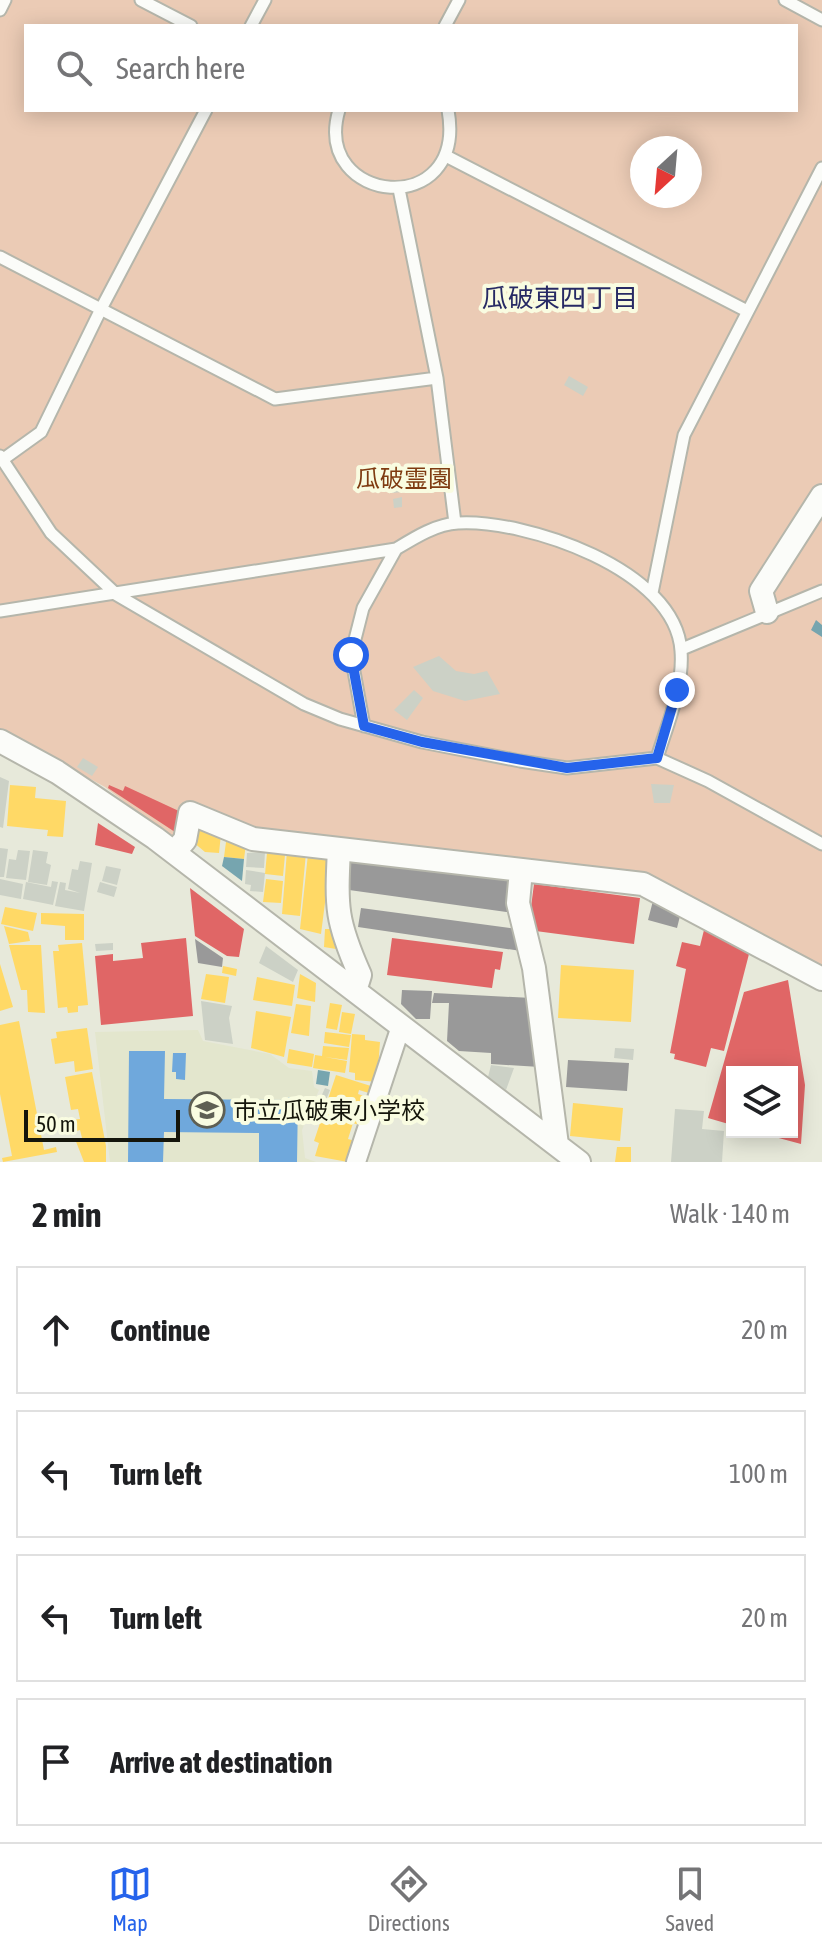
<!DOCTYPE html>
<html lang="en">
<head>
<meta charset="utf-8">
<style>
	:root { --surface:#fff; --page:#f6f6f6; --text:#202124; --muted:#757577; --line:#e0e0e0; --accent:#2563eb }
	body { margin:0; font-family:"Asap Condensed","Noto Sans JP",sans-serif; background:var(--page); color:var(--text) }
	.controls { position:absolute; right:24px; bottom:24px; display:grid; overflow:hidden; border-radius:0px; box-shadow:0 4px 20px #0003 }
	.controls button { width:72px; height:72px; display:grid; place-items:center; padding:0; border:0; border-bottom:2px solid var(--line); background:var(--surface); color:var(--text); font:40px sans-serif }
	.compass { position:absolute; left:630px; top:136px; width:72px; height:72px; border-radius:50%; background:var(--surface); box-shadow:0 4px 20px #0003; rotate:206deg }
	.scale { position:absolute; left:24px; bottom:20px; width:156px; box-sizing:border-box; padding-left:8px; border:4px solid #14150b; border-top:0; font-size:22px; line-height:28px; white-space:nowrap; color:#14150b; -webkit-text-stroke:6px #f9fce1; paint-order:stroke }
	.stop { position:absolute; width:24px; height:24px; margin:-18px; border:6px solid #2563eb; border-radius:50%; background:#fff }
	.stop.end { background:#2563eb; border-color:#fff; box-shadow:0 2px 8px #0008 }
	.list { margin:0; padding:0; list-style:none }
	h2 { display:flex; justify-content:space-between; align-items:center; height:104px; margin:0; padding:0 32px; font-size:34px }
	h2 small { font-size:26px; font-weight:400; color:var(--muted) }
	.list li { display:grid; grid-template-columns:52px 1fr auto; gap:24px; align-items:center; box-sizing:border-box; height:128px; margin:0 16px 16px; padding:0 16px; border:2px solid var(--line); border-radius:0px }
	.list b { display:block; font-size:30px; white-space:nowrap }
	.list em { font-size:26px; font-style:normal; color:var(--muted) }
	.icon { flex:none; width:44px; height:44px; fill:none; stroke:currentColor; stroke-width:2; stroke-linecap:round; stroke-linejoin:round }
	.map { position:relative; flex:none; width:822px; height:1162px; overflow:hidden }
	.search { position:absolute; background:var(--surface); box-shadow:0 4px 20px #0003; left:24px; right:24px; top:24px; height:88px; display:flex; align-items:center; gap:20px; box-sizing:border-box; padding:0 28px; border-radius:0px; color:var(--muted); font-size:30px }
	.sheet { height:680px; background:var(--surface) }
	nav { display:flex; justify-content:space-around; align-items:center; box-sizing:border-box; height:112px; border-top:2px solid var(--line); background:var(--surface); font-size:22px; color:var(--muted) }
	nav a { display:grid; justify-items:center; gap:4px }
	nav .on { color:var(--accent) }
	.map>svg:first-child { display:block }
</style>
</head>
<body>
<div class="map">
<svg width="822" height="1162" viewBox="0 0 822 1162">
	<rect width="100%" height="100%" fill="#e7e9da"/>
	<path fill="#e3e6cd" d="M198,1030l5,11 67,13 19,14 23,3 2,16 5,3 -17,40 3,28 11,4h-206l-15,-130z"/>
	<path fill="#ebcbb5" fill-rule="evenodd" d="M0,0h822v970l-177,-93 -389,-45 -82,8 -69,-53 -105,-57zM26,26h770v84h-770zM642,148h48v48h-48z"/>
	<path fill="#ffd966" d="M10,785l26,2 -1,11 31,3 -3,36 -16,-1 1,-6 -41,-4z
		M197,828l24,6 -2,19 -14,-1 -12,-10z
		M226,842l20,2 -2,15 -20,-2z
		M287,851l19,2 -6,63 -18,-2z
		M267,853l18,2 -2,21 -18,-2z
		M308,854l23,2 -10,78 -21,-5z
		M266,879l17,2 -2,22 -18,-1z
		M5,907l32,6 -4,18 -32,-7z
		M41,913l43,1v26h-19v-14l-24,-2z
		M4,926l24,6 2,9 -21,3z
		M325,929h5l6,20 -12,-2z
		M82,943l6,62 -10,1v6l-10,1 -1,-6 -9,1 -5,-57h6l-1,-6z
		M9,945h32l4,68 -17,-1 -1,-22h-6z
		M0,964l13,43 -13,4z
		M561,965l73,5 -3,52 -73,-4z
		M223,966l14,3 -1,7 -14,-3z
		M206,974l23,3 -4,26 -24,-4z
		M300,974l16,9 -1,19 -18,-4z
		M257,977l38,8 -3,21 -39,-6z
		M330,1003l12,2 -5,25 -11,-2z
		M296,1004l15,2 -2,30 -18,-3z
		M256,1011l35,6 -7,40 -33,-9z
		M342,1012l13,2 -4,20 -12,-2z
		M19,1021l25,129 12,-3 1,5 -54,10 -1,-4 10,-2 -12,-62v-69z
		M87,1028l6,41 -18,3 -1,-11 -19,3 -4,-25 6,-1 -1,-6z
		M325,1032l26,3 -2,12 -25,-4z
		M352,1034l13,1v5l15,2 -3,40 -22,-2v-7l-6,-1z
		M323,1046l26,2 -2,12 -22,-3 22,4 -2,12 -32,-5 2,-13 7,1z
		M289,1049l25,5 -2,13 -25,-4z
		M92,1072l14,74v16h-22l-9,-23 7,-1 -2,-8 -7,2 -3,-12 10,-1 -2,-10 -7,1 -6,-33z
		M336,1075l38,12 -2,7 -13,-4 -1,4 6,2 -3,10 7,3 -6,17 -9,-3 -5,16 7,2 -7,21 -33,-6 4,-13 -5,-2z
		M573,1103l50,5 -3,33 -50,-5z
		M617,1147h14v15h-16z"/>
	<path fill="#e06666" d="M109,785l14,6 2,-5 56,26 -3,22 -70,-46z
		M98,823l37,24 -3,7 -37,-9z
		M534,884l106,14 -6,46 -106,-14z
		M190,888l54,41 -5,28 -12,-1 -32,-20z
		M704,930l45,24 -25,97 -13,-3 -5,19 -32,-8 1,-5 -5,-1 16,-84 -10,-3 6,-24 18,4z
		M186,938l7,78 -92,9 -6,-69 18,-2v7l30,-3 -2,-15z
		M392,938l111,14 -3,18 -5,-1 -3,19 -105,-13z
		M788,980l17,105 -4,59 -41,-11 32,-1v-60h-60v53l-24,-7 36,-126z"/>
	<path fill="#6fa8dc" d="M129,1051h36l-1,48 124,1v-3h10l-1,65h-38v-29l-95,-1 -1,30h-35z
		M173,1053h13l-1,27 -9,-1v-7h-4z"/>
	<path fill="#76a5af" d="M816,620l6,5v12l-11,-7z
		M224,857l20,2 -2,22 -20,-15z
		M318,1070l12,2 -2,14 -12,-2z"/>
	<path fill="#999" d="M350,856l162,20 2,37 -172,-24z
		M654,897l27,15 -4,16 -29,-8z
		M361,908l156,21 4,22 -163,-24z
		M195,939l28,19 -1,9 -24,-4z
		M402,990l30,1 -2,28h-14l-15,-15z
		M434,993l98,5 8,69 -49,-3v-11l-32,-2 -12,-10 2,-38h-17z
		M568,1060l61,3 -2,28 -61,-4z"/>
	<path fill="#ccd1c6" d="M569,376l19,11 -5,9 -19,-11z
		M401,483l2,9 -11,1 1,-7z
		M402,497v10l-8,1 -1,-9z
		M439,656l17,15 18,3 13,-3 13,23 -35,7 -32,-10 -20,-24z
		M414,690l9,8 -16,22 -13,-10z
		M83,758l15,9 -6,9 -15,-9z
		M0,777l9,4 -6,47 -3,-1z
		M651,784l23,1 -4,18h-16z
		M0,848l8,1 -4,28h-4z
		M18,850l12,1 -4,29 -20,-2 3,-19 7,1z
		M33,850l15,2 -2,11 5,2 -4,20 -19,-3z
		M265,852l-1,16 -18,-1 1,-14z
		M80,861l12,2 -8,48 -29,-5 5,-24 6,1 -1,7 15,3 -12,-4 4,-20 6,1z
		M106,866l15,3 -4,16 -15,-4z
		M246,870l19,3 -2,19 -13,-1 1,-6 -6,-1z
		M0,879l23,5 -2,15 -21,-4z
		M52,881l6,1 -5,23 -30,-6 3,-17 25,5z
		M100,882l17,5 -3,10 -17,-5z
		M113,943v7l-17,1 -1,-7z
		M266,946l32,24 -5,12 -34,-19z
		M201,1001l31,5 -3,12 4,26 -28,-4z
		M615,1048l19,1 -1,11 -19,-2z
		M491,1065l23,3 -8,22 -18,-13z
		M325,1088l5,2 -2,5 -12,28 -6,-2z
		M675,1109l29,2 -2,18 22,2 -2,31h-51z"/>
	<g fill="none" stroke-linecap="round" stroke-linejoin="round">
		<defs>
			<path id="service" d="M141,0l50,26
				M785,0l37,20
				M0,10l5,-10
				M251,26l14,-26
				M445,26l14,-26
				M339,110c-28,95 129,111 109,0
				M446,156l301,155
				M399,189l38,189 18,145
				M0,257l275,142 162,-21
				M0,456l51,77 66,62 187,109 36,15 82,23 98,19 47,7 90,-10 51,23 114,63
				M2,460l39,-28 61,-125 104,-197
				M652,593l32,-158 138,-267
				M0,611l396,-62c18,-11 40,-25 62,-26 67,-4 218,46 223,128 3,35 -14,74 -24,107
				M682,649l140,-58
				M364,726l-13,-71 12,-47 33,-59"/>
			<path id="pedestrian" d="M356,1162l45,-136"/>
			<path id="minor" d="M767,612l-6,-21 61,-95
				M0,741l57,31 98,66 424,324
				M339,849c-3,59 -3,72 21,126l-5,16
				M174,852l11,-12 5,-27 63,26 390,45 179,95
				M521,870l-3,33 16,65 23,177"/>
		</defs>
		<use href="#service" stroke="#b5b6ab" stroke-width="15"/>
		<use href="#pedestrian" stroke="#b5b6ab" stroke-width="22"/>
		<use href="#minor" stroke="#b5b6ab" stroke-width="26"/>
		<use href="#service" stroke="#fbfcf9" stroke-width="11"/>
		<use href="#pedestrian" stroke="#fbfcf9" stroke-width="18"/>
		<use href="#minor" stroke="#fbfcf9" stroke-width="22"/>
	</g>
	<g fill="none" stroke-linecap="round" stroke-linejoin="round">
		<path stroke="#2563eb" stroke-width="10" d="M351,655l13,71 58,16 145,26 90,-10 20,-68"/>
	</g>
	<defs>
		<symbol id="school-ring" viewBox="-11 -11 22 22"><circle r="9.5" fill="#f9fce1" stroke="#5e5f53" stroke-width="1.5"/><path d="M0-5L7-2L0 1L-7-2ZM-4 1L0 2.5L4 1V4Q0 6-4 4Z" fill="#5e5f53"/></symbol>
	</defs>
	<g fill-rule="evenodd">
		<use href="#school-ring" x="187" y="1090" width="40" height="40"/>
	</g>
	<g text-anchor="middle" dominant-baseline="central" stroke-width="8" stroke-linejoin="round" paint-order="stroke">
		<g font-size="24" fill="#7f3b11" stroke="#f9fce1">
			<text x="404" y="478">瓜破霊園</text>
		</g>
		<g font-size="24" fill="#14150b" stroke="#f9fce1" text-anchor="start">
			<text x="233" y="1110">市立瓜破東小学校</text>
		</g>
		<g font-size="26" fill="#272a64" stroke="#f9fce1">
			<text x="560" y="298">瓜破東四丁目</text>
		</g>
	</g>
</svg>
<div class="controls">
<button><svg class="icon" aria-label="layers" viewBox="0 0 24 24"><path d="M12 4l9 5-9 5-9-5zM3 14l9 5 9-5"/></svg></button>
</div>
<svg class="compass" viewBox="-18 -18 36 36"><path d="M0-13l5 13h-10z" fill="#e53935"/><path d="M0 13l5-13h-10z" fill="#757577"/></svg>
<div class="scale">50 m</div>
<div class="stop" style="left:351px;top:655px"></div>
<div class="stop end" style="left:677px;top:690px"></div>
<div class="search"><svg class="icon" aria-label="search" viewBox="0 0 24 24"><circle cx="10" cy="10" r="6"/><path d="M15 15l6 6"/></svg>Search here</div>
</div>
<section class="sheet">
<h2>2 min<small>Walk · 140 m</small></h2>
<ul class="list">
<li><svg class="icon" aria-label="ahead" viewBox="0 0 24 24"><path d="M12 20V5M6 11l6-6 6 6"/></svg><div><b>Continue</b></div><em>20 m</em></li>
<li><svg class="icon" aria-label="left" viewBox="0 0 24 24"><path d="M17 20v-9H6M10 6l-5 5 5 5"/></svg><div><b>Turn left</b></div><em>100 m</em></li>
<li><svg class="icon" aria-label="left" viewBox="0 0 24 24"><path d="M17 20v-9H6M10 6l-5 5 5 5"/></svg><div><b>Turn left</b></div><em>20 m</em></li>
<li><svg class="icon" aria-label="arrive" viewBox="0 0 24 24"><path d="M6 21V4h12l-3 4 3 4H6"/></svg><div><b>Arrive at destination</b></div></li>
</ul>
</section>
<nav>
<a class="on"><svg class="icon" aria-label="map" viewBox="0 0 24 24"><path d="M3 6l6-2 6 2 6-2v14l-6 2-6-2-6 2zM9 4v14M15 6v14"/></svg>Map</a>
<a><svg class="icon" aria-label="directions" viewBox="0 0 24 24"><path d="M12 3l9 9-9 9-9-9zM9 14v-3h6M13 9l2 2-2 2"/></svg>Directions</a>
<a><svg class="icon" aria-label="saved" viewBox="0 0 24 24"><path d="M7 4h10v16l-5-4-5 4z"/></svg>Saved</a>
</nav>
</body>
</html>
